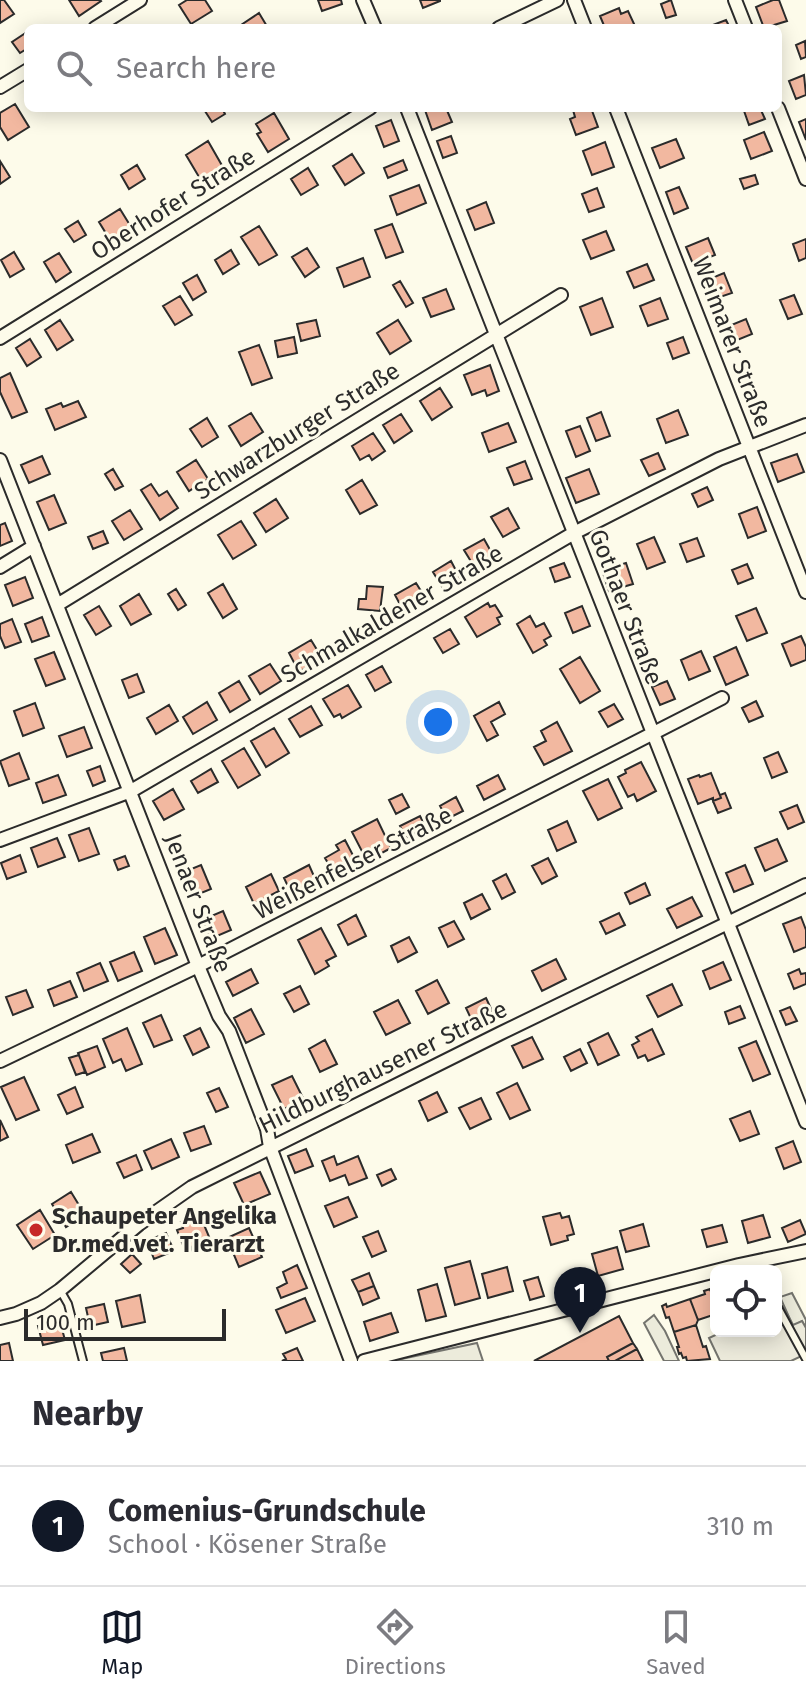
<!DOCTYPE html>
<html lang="en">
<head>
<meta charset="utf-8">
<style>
	:root { --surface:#fff; --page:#f7f7f7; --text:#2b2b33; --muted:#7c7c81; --line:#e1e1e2; --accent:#111827 }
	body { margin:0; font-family:"Fira Sans",sans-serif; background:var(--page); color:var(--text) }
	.controls { position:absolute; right:24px; bottom:24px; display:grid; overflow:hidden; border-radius:12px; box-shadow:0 4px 20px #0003 }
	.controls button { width:72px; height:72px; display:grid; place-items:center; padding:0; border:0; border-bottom:2px solid var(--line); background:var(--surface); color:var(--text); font:40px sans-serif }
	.scale { position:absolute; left:24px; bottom:20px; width:202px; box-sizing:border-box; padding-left:8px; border:4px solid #2b2b2b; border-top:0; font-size:22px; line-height:28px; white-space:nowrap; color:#2b2b2b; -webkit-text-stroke:6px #fdfbea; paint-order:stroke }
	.you { position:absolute; left:438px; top:722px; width:28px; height:28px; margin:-20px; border:6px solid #fff; border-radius:50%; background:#1a73e8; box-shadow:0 0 0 12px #1a73e833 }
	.badge { display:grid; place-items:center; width:52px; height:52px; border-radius:50%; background:var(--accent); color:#fff; font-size:26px; font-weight:700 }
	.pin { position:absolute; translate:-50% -66px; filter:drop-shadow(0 2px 4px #0008) }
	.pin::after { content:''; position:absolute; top:42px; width:28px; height:24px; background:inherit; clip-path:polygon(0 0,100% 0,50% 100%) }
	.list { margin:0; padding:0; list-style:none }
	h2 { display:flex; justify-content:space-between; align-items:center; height:104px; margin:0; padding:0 32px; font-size:34px }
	h2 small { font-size:26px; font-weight:400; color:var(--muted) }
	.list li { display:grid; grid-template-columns:52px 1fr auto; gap:24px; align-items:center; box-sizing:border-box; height:120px; padding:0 32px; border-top:2px solid var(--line) }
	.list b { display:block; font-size:30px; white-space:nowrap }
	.list p { margin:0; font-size:26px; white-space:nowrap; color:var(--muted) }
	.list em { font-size:26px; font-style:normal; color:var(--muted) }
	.icon { flex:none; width:44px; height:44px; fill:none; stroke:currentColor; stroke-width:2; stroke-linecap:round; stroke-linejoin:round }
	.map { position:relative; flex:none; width:806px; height:1361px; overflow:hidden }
	.search { position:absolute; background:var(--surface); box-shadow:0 4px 20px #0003; left:24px; right:24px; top:24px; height:88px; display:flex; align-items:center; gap:20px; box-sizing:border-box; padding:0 28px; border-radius:12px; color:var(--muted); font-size:30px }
	.sheet { height:224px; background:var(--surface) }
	nav { display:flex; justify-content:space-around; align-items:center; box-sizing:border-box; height:112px; border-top:2px solid var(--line); background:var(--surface); font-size:22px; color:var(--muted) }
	nav a { display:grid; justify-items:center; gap:4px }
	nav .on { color:var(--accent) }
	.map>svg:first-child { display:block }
</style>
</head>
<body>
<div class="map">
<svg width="806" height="1361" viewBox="0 0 806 1361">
	<rect width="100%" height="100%" fill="#fdfbea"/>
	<path fill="#ecebdb" stroke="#74746e" stroke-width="2" d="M792,1293l14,27v8l-4,-7 -9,5 -13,-29z
		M654,1315l11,16 14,30h-15l-20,-38z
		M477,1343l6,18h-91z"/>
	<path fill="#eceadb" stroke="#74746e" stroke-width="2" d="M783,1306l10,19 9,-4 4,7v26l-15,7h-71l-11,-23 15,-7h52v-24z"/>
	<path fill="#f2b8a0" stroke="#2b2b2b" stroke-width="2" d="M0,0h4l10,14 -14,9z
		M69,0h31l1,1 -22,15z
		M187,0h18l7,11 -21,13 -12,-19z
		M318,0h23l1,4 -20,7z
		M420,0h20v1l-17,7z
		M671,0l5,15 -10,3 -5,-14z
		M773,0h6l8,21 -23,7 -8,-21z
		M619,8l2,6 7,-3 7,15 -5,2h-25l-5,-12z
		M259,13l9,15h-25l-2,-3z
		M726,20l4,8h-25z
		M27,32l1,16 -8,5 -8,-11z
		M805,41l1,16 -5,2 -5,-14z
		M804,75l2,20 -10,4 -7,-18z
		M15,104l14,23 -21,13 -8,-13v-14z
		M203,108h19l3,6 -13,8z
		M429,108h17l6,14 -20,8 -7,-20z
		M577,108h14l7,19 -22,8 -6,-16 5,-2 -2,-7z
		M743,108h17l5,11 -16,6z
		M274,113l15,26 -21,13 -11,-18 4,-2 -5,-8z
		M806,119v21l-7,-18z
		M391,120l8,21 -15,6 -8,-21z
		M764,132l8,19 -21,8 -7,-19z
		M451,136l6,17 -14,5 -6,-17z
		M676,139l8,19 -24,10 -8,-20z
		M208,141l16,28 -22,13 -16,-27z
		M605,142l9,25 -22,8 -9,-24z
		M352,154l12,19 -19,12 -12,-19z
		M403,160l4,10 -19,8 -4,-10z
		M0,161l10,16 -10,7z
		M137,165l8,14 -16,10 -8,-14z
		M308,168l10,17 -17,10 -10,-16z
		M755,175l3,9 -14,5 -4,-10z
		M419,185l7,18 -29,12 -7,-19z
		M679,187l9,21 -14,6 -8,-22z
		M597,188l7,19 -15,5 -7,-18z
		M486,202l8,21 -19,7 -8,-20z
		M120,209l16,26 -21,13 -16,-26z
		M78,221l8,14 -12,7 -9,-13z
		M392,224l11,28 -17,6 -11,-28z
		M259,226l18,29 -18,10 -18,-28z
		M606,231l8,19 -23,9 -8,-19z
		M708,238l7,17 -22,9 -7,-17z
		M806,239v19l-7,3 -6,-17z
		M307,248l12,19 -14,10 -13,-20z
		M231,250l8,14 -16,10 -8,-14z
		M14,252l10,17 -14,8 -9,-17z
		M59,253l12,19 -15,10 -12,-20z
		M363,258l7,19 -26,10 -7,-19z
		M647,264l7,16 -20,8 -7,-16z
		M724,273l8,20 -18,6 -7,-19z
		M197,275l9,17 -13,8 -10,-17z
		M400,281l13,22 -7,4 -13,-22z
		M446,289l8,20 -23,8 -8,-19z
		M794,295l8,19 -14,5 -8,-19z
		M180,296l12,19 -17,10 -12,-19z
		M602,298l11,29 -22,8 -11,-28z
		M660,298l8,21 -20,7 -8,-20z
		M746,319l6,15 -22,9 -6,-15z
		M60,320l13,20 -16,10 -12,-20z
		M316,320l4,16 -19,5 -4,-17z
		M398,320l13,21 -21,13 -13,-21z
		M294,337l3,16 -19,4 -3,-16z
		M683,337l6,16 -16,6 -6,-16z
		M30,339l11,18 -14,9 -11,-18z
		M259,345l13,33 -20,7 -13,-33z
		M490,365l9,26 -12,5 -2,-6 -13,5 -8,-20z
		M10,373l17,39 -15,6 -12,-26v-14z
		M440,388l12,19 -20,13 -12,-19z
		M78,401l8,16 -31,13 -9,-21 15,-6 2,4z
		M678,410l10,25 -22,8 -9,-24z
		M601,412l9,24 -14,5 -9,-23z
		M251,413l12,19 -22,14 -12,-20z
		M401,414l11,17 -18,12 -11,-18z
		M207,418l11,19 -16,10 -12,-18z
		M508,423l8,19 -27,10 -7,-19z
		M580,426l10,25 -14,6 -10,-26z
		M373,433l12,18 -13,9 -3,-5 -9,5 -8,-14z
		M658,453l7,16 -16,7 -8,-16z
		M797,454l7,18 -26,10 -7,-19z
		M42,456l8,18 -21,9 -8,-18z
		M196,460l12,19 -19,12 -12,-19z
		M525,461l7,18 -18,6 -7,-17z
		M113,469l10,17 -8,4 -10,-16z
		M589,469l10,25 -23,9 -10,-25z
		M362,480l15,25 -17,9 -14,-24z
		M151,484l8,12 8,-5 11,17 -18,12 -19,-30z
		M707,487l6,13 -15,7 -6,-13z
		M54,495l12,28 -17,7 -12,-28z
		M276,499l12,19 -22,14 -12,-19z
		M757,507l9,24 -18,7 -9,-24z
		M508,508l11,20 -16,9 -12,-20z
		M130,510l12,19 -18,11 -12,-19z
		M241,521l15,24 -23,14 -15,-24z
		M5,523l7,18 -12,5v-21z
		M103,531l5,12 -15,6 -5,-12z
		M654,537l11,25 -18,7 -10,-25z
		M697,538l7,18 -17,6 -7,-18z
		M484,539l10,18 -19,11 -11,-18z
		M451,561l10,19 -17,10 -11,-18z
		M564,563l6,14 -15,5 -5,-14z
		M626,563l7,21 -24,7 -7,-21z
		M747,564l6,14 -15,6 -6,-14z
		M25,577l8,21 -20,8 -8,-21z
		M416,583l10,16 -22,13 -9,-17z
		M223,584l14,25 -14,9 -15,-25z
		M367,586l16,1 -3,24 -22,-2 1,-10h7z
		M176,589l10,16 -8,5 -10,-16z
		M139,594l12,20 -20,11 -11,-19z
		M488,603l2,4 5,-2 7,11 -5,2 3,6 -23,13 -12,-20z
		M99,606l12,20 -15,9 -12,-20z
		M582,606l8,20 -17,7 -8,-20z
		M756,608l11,25 -20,8 -11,-25z
		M530,616l6,11 8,-4 7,13 -7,4 3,5 -14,8 -16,-29z
		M42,617l7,19 -17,6 -7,-18z
		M12,619l9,23 -16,6 -5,-12v-12z
		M450,629l9,15 -16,9 -9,-15z
		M801,636l5,11v13l-15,6 -9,-22z
		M311,640l11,18 -23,14 -10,-19z
		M736,647l12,28 -22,10 -12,-28z
		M701,651l9,20 -21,9 -8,-20z
		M54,652l11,27 -19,7 -11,-27z
		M580,657l20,34 -20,12 -20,-34z
		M270,664l11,17 -21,13 -11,-18z
		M382,666l9,16 -16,9 -9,-16z
		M137,674l7,18 -15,6 -7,-18z
		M239,681l11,19 -20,12 -11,-19z
		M667,681l8,18 -15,6 -8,-18z
		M348,685l13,22 -19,11 -2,-4 -6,3 -11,-18z
		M756,701l7,15 -14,6 -7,-14z
		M207,702l10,18 -24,14 -10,-17z
		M499,702l6,12 -14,8 7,13 -11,6 -13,-25z
		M35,703l9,25 -21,8 -9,-25z
		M614,704l9,15 -15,8 -9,-15z
		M169,705l9,16 -22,13 -9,-16z
		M311,706l11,19 -22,12 -11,-18z
		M557,722l15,29 -28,14 -10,-18 12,-6 -5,-10z
		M84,727l8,21 -25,9 -8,-21z
		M274,728l15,25 -23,14 -15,-26z
		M244,748l16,27 -22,13 -16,-27z
		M778,752l9,20 -15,6 -8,-20z
		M19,753l10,26 -20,7 -9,-25z
		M641,762l15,29 -19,10 -3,-7 -6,3 -10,-20 8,-4 -1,-3z
		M100,766l5,15 -12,5 -6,-15z
		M211,769l7,13 -20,11 -7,-12z
		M711,773l10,25 -8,3v-3l-15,6 -10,-25 11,-4 1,2z
		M58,775l8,20 -23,8 -7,-20z
		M498,775l7,14 -21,11 -7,-14z
		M608,779l14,29 -24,12 -15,-29z
		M173,789l11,20 -20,11 -11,-19z
		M725,793l6,15 -13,5 -5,-12 8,-3 -1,-3z
		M402,794l7,13 -13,7 -7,-14z
		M456,797l7,14 -16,8 -7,-13z
		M797,805l7,17 -16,7 -8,-17z
		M420,816l6,12 -20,10 -6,-12z
		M377,819l14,29 -24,13 -15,-29z
		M567,821l9,21 -19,9 -9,-21z
		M89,828l10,26 -20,7 -10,-26z
		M57,838l8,19 -27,10 -7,-19z
		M777,839l10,22 -22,10 -10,-23z
		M345,840l12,23 -22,12 -10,-17 14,-8 -3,-5z
		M20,855l6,17 -19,7 -6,-16z
		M125,856l4,10 -11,4 -4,-10z
		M548,858l9,18 -15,8 -10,-18z
		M201,865l10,24 -22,9 -10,-24z
		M309,865l8,18 -25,12 -8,-17z
		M745,865l8,19 -19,8 -8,-19z
		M271,874l8,17 -25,13 -8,-17z
		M506,874l9,18 -13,7 -9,-18z
		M645,883l5,12 -20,9 -5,-11z
		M482,894l8,15 -19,10 -7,-16z
		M692,897l10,19 -25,12 -10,-19z
		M223,911l8,19 -21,9 -8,-19z
		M619,913l6,12 -19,9 -6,-12z
		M356,915l10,21 -18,9 -10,-20z
		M801,917l5,13v17l-12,5 -11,-28z
		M454,921l10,18 -16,8 -9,-19z
		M165,928l12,27 -22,9 -11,-27z
		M321,928l15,28 -10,5 3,5 -14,8 -17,-34z
		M409,937l8,15 -19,10 -7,-16z
		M134,952l8,19 -24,10 -8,-19z
		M556,959l10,20 -24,12 -10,-20z
		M723,962l8,18 -21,9 -7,-18z
		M100,963l8,18 -24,10 -7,-18z
		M251,969l7,14 -25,13 -7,-14z
		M799,969l2,5 5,-1v11l-12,5 -6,-15z
		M437,980l12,23 -21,11 -12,-23z
		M70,981l7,16 -23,9 -6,-16z
		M672,984l10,21 -24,12 -11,-21z
		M300,986l9,18 -15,8 -10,-18z
		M26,990l7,17 -20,8 -7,-18z
		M486,998l8,17 -20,10 -8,-17z
		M398,1000l12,23 -24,12 -12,-23z
		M740,1006l5,12 -16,6 -4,-12z
		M790,1007l7,14 -11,4 -6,-14z
		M251,1009l13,25 -18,9 -12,-25z
		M161,1015l11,25 -18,7 -11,-24z
		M127,1028l15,36 -16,7 -5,-12 -8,4 -10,-24z
		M200,1028l9,19 -16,8 -9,-19z
		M652,1029l12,25 -16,7 -3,-6 -7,3 -6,-13 7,-4 -3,-4z
		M608,1033l11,22 -21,10 -10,-22z
		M532,1037l11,22 -20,9 -11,-22z
		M325,1040l12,24 -17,8 -11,-23z
		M756,1041l14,33 -17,7 -14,-33z
		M97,1046l8,21 -18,8 -9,-22z
		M580,1049l7,14 -16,8 -7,-14z
		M79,1055l6,17 -9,3 -7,-17z
		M292,1076l12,24 -20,9 -12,-24z
		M24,1077l15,33 -23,10 -15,-33z
		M517,1083l13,27 -20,9 -13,-26z
		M75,1087l8,20 -16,7 -9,-19z
		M219,1088l9,19 -12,5 -9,-19z
		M437,1092l10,20 -19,9 -9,-20z
		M481,1098l10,21 -21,10 -11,-21z
		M750,1111l9,23 -19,7 -10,-22z
		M0,1120l8,17 -8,4z
		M204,1126l7,18 -20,7 -7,-18z
		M92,1134l8,18 -27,11 -7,-18z
		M171,1139l8,18 -27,12 -8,-18z
		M793,1141l8,21 -17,7 -8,-21z
		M306,1149l7,17 -18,7 -7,-17z
		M136,1155l6,15 -18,8 -7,-15z
		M334,1156l3,9 21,-9 9,22 -18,7 -4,-10 -15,6 -8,-20z
		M391,1169l5,10 -14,7 -5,-11z
		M260,1172l10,22 -26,11 -10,-22z
		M71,1192l14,23 -19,12 -14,-23z
		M348,1197l9,20 -23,10 -9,-21z
		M40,1210l15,25 -22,14 -16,-24z
		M560,1213l2,5 7,-2 5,18 -7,2 1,4 -17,5 -8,-28z
		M763,1215l7,22 -22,6 -6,-22z
		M196,1216l2,5 4,-1 8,19 -4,1 3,5 -16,7 -2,-5 -6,3 -8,-20 6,-2 -2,-6z
		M800,1220l6,14 -18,8 -6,-14z
		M643,1224l6,22 -23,6 -6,-21z
		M722,1225l5,17 -20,5 -5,-17z
		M249,1228l13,29 -23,10 -12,-29z
		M378,1231l8,20 -14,6 -9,-20z
		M166,1233l8,18 -20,8 -7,-18z
		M617,1247l6,22 -25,7 -6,-22z
		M132,1254l9,10 -11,9 -9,-9z
		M470,1261l10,37 -25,7 -10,-37z
		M297,1265l10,23 -26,10 -4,-10 10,-5 -4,-11z
		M507,1267l6,24 -25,7 -6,-24z
		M369,1273l5,13 -16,6 -6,-12z
		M538,1277l6,19 -14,4 -6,-19z
		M437,1284l9,32 -20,5 -8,-31z
		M374,1286l5,12 -16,7 -5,-13z
		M710,1289l1,3 5,-2v24l-18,6 -8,-21 15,-5 -1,-3z
		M140,1295l5,27 -23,5 -6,-26z
		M305,1298l10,23 -29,12 -10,-23z
		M690,1299l8,21 -2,5 -22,7 -5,-15 -3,1 -4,-12 4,-2 1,3z
		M104,1304l4,18 -18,4 -4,-18z
		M391,1313l7,19 -28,9 -6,-19z
		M619,1316l14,27 -26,14 2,4h-75z
		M60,1322l5,18 -22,5 -5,-19z
		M696,1325l7,22 3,-1 4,13 -23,2 -1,-4 -3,1 -2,-5 -2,1 -2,-7h2l-5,-15z
		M9,1343l4,18h-13v-16z
		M633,1343l4,6 -22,12h-6l-2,-4z
		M124,1348l3,13h-24l-2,-8z
		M297,1348l6,13h-21l4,-2 -3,-5z
		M637,1349l6,12h-28z"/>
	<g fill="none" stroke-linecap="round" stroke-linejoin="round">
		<defs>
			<path id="lane" d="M60,1290l8,14 15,57
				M776,1304l30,55"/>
			<path id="street" d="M363,0l12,28
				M574,0l11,28
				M735,0l11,28
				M95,28l45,-28
				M499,28l58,-28
				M0,87l28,-17
				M407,108l399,1014
				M616,108l190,484
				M778,108l28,71
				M0,338l370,-230
				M0,460l198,506 21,50 10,15 38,98 3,18 81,214
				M0,567l34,-21
				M57,605l504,-310
				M0,840l131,-49 443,-258 145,-74 87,-34
				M0,1061l198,-95 524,-268
				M0,1318l16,-4 25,-11 19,-13 79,-66 53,-37 307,-153 307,-149
				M364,1361l375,-96 67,-14"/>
		</defs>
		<use href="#lane" stroke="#2b2b2b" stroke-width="10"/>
		<use href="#street" stroke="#2b2b2b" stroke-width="16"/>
		<use href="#lane" stroke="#fdfbea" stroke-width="6"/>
		<use href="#street" stroke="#fdfbea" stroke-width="12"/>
	</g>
	<circle fill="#c62828" stroke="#fdfbea" stroke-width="3" cx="36" cy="1230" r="8"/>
	<g text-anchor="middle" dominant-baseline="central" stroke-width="6" stroke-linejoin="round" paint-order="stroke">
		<g font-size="24" fill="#2b2b2b" stroke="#fdfbea">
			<text transform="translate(173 204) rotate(-32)">Oberhofer Straße</text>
			<text transform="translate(732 342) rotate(69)">Weimarer Straße</text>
			<text transform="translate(297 431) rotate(-32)">Schwarzburger Straße</text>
			<text transform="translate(626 607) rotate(69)">Gothaer Straße</text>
			<text transform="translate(392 614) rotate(-30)">Schmalkaldener Straße</text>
			<text transform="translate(353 863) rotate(-27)">Weißenfelser Straße</text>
			<text transform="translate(198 903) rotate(69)">Jenaer Straße</text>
			<text transform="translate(383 1067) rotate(-26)">Hildburghausener Straße</text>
		</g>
		<g font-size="24" font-weight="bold" fill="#2b2b2b" stroke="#fdfbea" text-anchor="start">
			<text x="52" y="1216">Schaupeter Angelika<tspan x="52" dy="28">Dr.med.vet. Tierarzt</tspan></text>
		</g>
	</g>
</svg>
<div class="controls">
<button><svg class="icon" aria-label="locate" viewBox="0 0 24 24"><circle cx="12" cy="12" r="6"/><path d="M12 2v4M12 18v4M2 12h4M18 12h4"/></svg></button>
</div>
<div class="scale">100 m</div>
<div class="you"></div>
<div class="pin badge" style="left:580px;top:1333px">1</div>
<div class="search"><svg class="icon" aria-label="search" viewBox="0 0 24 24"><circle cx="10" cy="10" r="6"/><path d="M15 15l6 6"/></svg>Search here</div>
</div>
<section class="sheet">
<h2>Nearby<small></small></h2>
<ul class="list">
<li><span class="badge">1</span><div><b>Comenius-Grundschule</b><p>School · Kösener Straße</p></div><em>310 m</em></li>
</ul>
</section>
<nav>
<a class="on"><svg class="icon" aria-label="map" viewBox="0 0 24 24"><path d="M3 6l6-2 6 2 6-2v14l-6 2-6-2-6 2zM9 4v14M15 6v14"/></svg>Map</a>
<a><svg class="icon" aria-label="directions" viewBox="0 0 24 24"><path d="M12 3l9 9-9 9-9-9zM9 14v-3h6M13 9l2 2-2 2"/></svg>Directions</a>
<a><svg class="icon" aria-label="saved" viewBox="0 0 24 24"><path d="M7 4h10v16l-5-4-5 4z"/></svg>Saved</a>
</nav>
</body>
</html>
